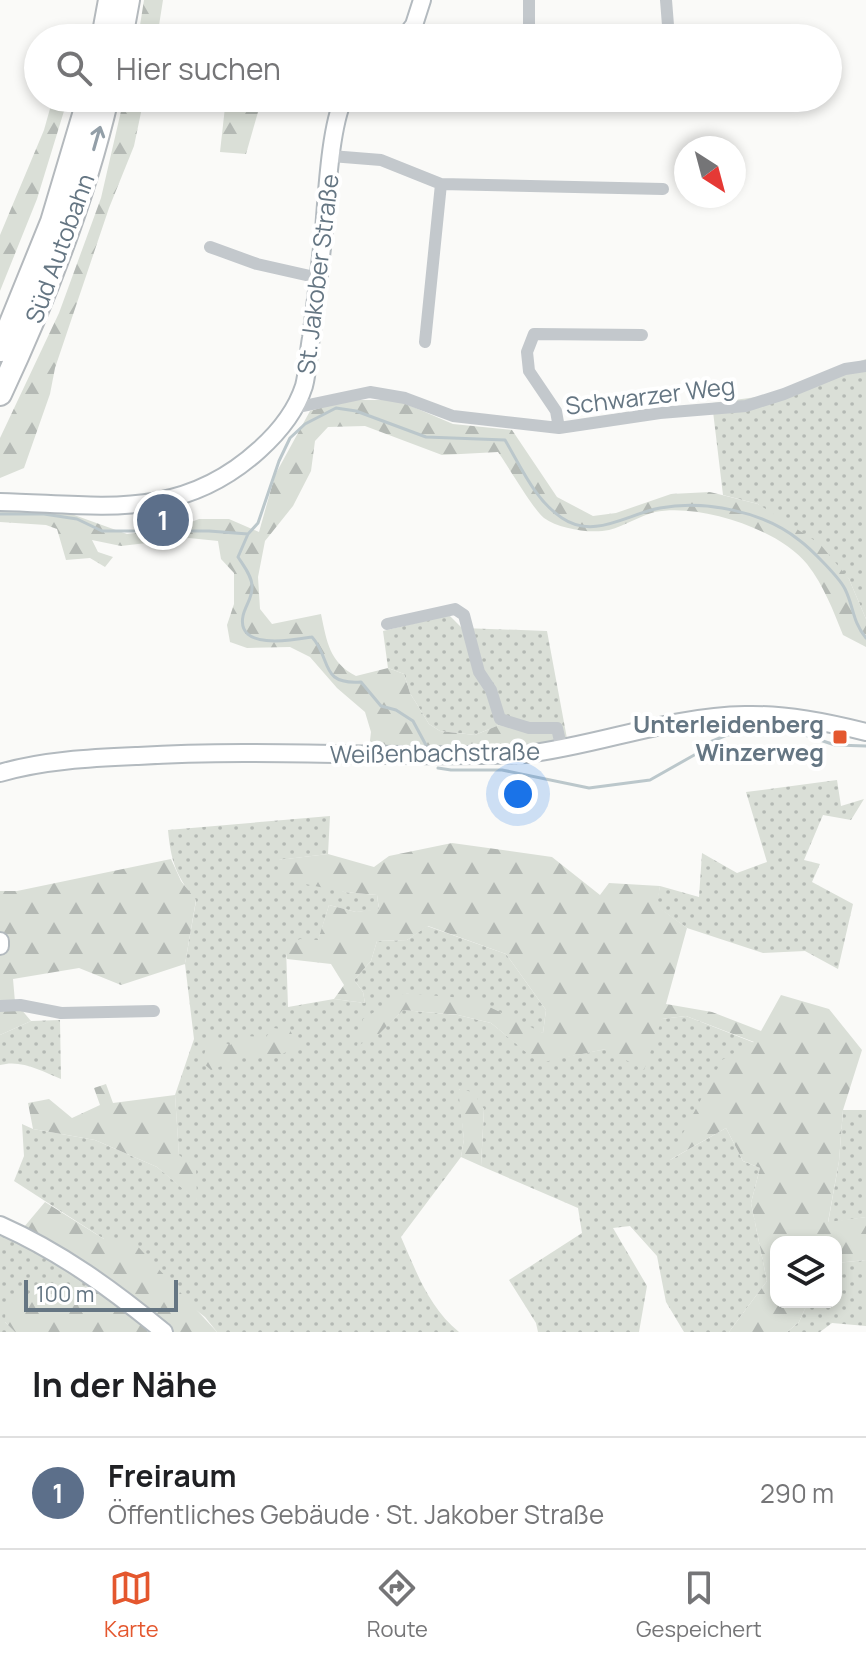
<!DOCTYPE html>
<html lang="de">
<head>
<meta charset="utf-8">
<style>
	:root { --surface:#fff; --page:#f6f6f6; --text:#202124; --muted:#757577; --line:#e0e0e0; --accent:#e4572e }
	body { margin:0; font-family:Manrope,sans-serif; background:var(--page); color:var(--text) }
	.controls { position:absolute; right:24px; bottom:24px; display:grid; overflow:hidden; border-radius:16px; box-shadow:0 4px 12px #0003 }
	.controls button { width:72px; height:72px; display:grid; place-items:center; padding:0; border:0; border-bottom:2px solid var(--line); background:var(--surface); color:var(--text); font:40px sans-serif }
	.compass { position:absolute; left:674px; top:136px; width:72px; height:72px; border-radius:50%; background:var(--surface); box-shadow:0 4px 12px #0003; rotate:144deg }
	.scale { position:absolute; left:24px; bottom:20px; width:154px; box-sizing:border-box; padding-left:8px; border:4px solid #657683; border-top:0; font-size:22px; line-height:28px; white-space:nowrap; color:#657683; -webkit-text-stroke:6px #fff; paint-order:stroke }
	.you { position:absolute; left:518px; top:794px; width:28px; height:28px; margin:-20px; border:6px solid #fff; border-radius:50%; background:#1a73e8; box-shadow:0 0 0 12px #1a73e833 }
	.badge { display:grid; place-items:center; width:52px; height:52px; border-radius:50%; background:var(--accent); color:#fff; font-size:26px; font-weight:700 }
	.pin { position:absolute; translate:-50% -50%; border:4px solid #fff; box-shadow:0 2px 8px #0006 }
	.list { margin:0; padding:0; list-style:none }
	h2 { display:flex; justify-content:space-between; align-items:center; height:104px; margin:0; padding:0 32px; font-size:34px }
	h2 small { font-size:26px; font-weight:400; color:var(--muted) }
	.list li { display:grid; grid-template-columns:52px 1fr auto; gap:24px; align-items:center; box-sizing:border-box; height:112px; padding:0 32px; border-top:2px solid var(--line) }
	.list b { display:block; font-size:30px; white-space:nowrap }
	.list p { margin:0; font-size:26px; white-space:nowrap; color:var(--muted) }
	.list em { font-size:26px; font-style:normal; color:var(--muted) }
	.icon { flex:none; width:44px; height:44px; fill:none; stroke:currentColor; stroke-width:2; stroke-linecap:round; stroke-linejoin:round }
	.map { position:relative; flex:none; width:866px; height:1332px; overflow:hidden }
	.search { position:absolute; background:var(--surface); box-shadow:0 4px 12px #0003; left:24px; right:24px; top:24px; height:88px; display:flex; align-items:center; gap:20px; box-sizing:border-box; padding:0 28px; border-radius:44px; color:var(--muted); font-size:30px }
	.sheet { height:216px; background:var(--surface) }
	nav { display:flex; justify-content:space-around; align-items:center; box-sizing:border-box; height:112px; border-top:2px solid var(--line); background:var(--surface); font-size:22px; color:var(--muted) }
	nav a { display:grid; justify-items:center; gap:4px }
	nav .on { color:var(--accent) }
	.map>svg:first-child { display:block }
</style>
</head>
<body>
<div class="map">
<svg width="866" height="1332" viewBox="0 0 866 1332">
	<defs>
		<pattern id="grass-dots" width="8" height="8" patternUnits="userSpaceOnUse" patternTransform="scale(2)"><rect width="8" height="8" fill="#dadfd7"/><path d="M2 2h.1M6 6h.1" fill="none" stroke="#b4b9b4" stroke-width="1.8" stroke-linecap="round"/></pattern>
		<pattern id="forest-firs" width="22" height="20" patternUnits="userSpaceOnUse" patternTransform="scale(2)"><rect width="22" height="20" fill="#dadfd7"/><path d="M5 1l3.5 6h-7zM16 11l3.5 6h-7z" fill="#b4b9b4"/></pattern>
	</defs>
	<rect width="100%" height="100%" fill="#fafaf8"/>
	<path fill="url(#grass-dots)" d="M866,359v260l-17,-40 -91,-75 -35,-9 -11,-92 52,-7z
		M449,615l13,13 85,3 21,113 -12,2 -57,-21 -24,10 -35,-4 -11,-7 -19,-31 -6,-19 -16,-6 -5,-37z
		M837,780l4,26 23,-7 -13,21 -28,-5 -19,45 16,4 -8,18 41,22 -15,65 -33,-18 -42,2 -76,-25 -31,-22 4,-20 39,11 3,-44 35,20 30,-11 -21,-70z
		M330,816l-2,38 -49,6 65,32 33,3 2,15 -23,2 -27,-7 -11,36 -32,6 2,60 46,-8 31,4 -2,-11 -9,-12 17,-19 6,-20 30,-1 20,-14 79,28 40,56 -3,23 -137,-40 -28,41 25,-24 55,5 33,8 48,39 67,-13 56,-30 24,-3 69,27 -85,117 56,-32 17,33 17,7 -9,35 16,78 -38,51h-45l-18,-30 -9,-46 -27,-30 -17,2 34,58 -8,46h-101l-2,-9 -27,-43 73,-47 -4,-25 -97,-42 3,-57 -25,-20 5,50 -3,18 -60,80c15,34 28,71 58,95h-242l-12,-15 -101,-78 -90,-58 10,-25 -2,-32 11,5 62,11 62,27 40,33 -18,-44 -4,-61 19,-56 -9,-75 11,-63c-20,-26 -25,-39 -28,-71z
		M60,1020l1,59c-19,-8 -40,-20 -61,-14v-30l31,-14z
		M843,1110h23v107l-38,6 11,-62z
		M0,1216l24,11 96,63 -51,2 -13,-8 -27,10 -24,28 10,10h-15z
		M866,1260v66l-34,-3 -12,9h-33l12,-10 9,-20h28v-39z"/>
	<path fill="url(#forest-firs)" d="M144,0h19l-6,38h-19z
		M53,98h15l-31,101 -37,92v-56l44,-105z
		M124,98h20l-10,48 -25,62 -54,160 -5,26 -26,74 -24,10v-40l59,-125 42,-115z
		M226,98h28l4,14 -12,42 -26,-2z
		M347,400h50l56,24 59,6 45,67 36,19 23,-3 55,-19 39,-2 48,12 62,40 29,35 17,40v28l-23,-12c-10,-25 -19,-49 -36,-71 -28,-35 -108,-61 -152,-52 -16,4 -30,14 -46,18 -18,4 -50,-1 -65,-12 -11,-9 -36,-52 -46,-66l-56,3 -77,-29 -37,1 -13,14 -4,30 -18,35 -28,35 -7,36 2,32 12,15 49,-10c6,28 8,48 35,62l32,-8 16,6 6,19 19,31 11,7 35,4 24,-10 15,4 33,1 9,16 -187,3 2,-17 -6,-20 -28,-24 -27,-31 -20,-10 -43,1 -17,-6 -3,-17 7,-21v-31l-13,-14 -3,-18 -29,-3 -68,8 -29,-6 6,12 15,5 -8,10 -15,-9 -24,2 -9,-31 -11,-4 -46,-3v-15l63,4 64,23 48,-6 24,-9h30l30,13 16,-57 35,-64z
		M452,843l100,14 48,38 9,-12 51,3 -3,20 30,22 -21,76 46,8 49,19 20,-36 48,14 33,41 -19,60 -4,51 -11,61 38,-5v43l-30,3v-21h-60v60h32l-9,20 -12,10h-58l38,-51 -16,-78 9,-35 -17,-7 -17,-33 -58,33 54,-101 32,-18 -68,-26 -24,3 -18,51 -38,-21 -67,14 -48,-40 -33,-8 -55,-5 -25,25 -21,11 6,-27 42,-26 68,6 70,34 3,-23 -40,-56 -78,-28 -21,14 -30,1 -6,20 -17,19 9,12 2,11 -31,-4 10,-14 -13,-21 -44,-5 -2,-12 15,-8 18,1 11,-35 27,7 23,-3 -2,-14 -33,-3 -63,-13 -3,-19 50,-6 46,13 15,-11z
		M171,859l10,22 15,19 -11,64 -64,21 -42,-17 -66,11 2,23 16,19 -31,14v-144h17z
		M273,1028l17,2 8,17 -16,7 -32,1 -39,15 -9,-8 6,-21 6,-3 16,7 12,-9 24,1z
		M106,1084l7,19 62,-8 4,60 17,12 1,34 -40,-34 -62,-27 -62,-11 -5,-26 21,-4 23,19 28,-13 -6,-17z
		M458,1089l15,3 11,17 -3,57 -20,-9 3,-18z
		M45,1202l59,37 26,-1 87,94h-202l-10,-10 1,-25 23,-3 9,-11 18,1 13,8 50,-2 -95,-63z"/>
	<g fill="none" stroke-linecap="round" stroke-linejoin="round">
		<path stroke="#bbc7cb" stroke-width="3" d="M0,514h44l33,5 25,12h107l39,3 10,-11 21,-62 11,-23 15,-14 31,-16 20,3 70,26 79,3c16,27 30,60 57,78 32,22 65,-4 98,-10 45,-8 103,3 139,32 11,8 40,37 46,49 9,18 7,32 21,49
			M248,534l-10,23c5,8 14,19 14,29 1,11 -7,20 -9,30 -7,35 51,24 69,21 20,22 7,48 49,45l20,24 15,4 17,11 14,26
			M438,768l13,2h51l87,18 61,-8 46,-26 14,-12 17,-7 44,-7 22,3 42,14 31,1"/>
		<defs>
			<path id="secondary" d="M404,38l10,-13 8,-25
				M0,502c97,2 179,21 259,-52 19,-17 37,-39 45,-64 4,-15 4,-32 7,-48 5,-36 9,-72 13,-108 3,-35 6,-103 20,-132
				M0,773c44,-13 93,-15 138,-17 130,-8 260,3 389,-2 73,-9 144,-38 218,-39 41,-1 81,7 121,17
				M0,941v5
				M0,1225c61,27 113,65 164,107"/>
			<path id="highway" d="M103,38l7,-38
				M121,38l7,-38
				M0,350l52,-128 37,-124
				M0,394c45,-96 83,-193 107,-296"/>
		</defs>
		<use href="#secondary" stroke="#b3babf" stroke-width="20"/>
		<use href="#highway" stroke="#b4b9bd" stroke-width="26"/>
		<path stroke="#c3c8cc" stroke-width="12" d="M666,0l3,38
			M529,38v-38
			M331,156l50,4 60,24 222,5
			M210,247l47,17 62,14
			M425,342l16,-158
			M294,408l76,-16 35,6 48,18 106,12 101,-15 86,-7 38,-12 61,-25 21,-3
			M559,428l-3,-17 -27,-40 -2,-19 7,-18 108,1
			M387,624l68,-15 9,6 15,57 12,18 9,29 29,9h28l5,22
			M0,1006l20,-1 41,8 93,-2"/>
		<use href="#secondary" stroke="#fff" stroke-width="16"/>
		<use href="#highway" stroke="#fff" stroke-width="22"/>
	</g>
	<defs><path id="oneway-shaft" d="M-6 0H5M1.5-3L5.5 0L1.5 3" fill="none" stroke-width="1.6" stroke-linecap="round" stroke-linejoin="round" transform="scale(2)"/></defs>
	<use stroke="#939fa8" href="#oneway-shaft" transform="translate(97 138) rotate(-74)"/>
	<rect fill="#e4572e" stroke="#fff" stroke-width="3" x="832" y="729" width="16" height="16" rx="4"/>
	<g text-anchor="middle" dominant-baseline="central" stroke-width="8" stroke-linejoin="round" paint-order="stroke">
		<g font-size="24" fill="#657683" stroke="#fff">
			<text transform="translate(59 248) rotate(-70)">Süd Autobahn</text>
			<text transform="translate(317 274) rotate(-83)">St. Jakober Straße</text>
			<text transform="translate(650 395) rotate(-7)">Schwarzer Weg</text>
			<text transform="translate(435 752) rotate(-1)">Weißenbachstraße</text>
		</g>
		<g font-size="24" font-weight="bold" fill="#657683" stroke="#fff" text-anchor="end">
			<text x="824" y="723">Unterleidenberg<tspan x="824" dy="28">Winzerweg</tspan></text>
		</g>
	</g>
</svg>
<div class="controls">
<button><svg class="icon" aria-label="layers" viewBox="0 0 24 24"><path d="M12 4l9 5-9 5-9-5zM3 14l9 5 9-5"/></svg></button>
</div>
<svg class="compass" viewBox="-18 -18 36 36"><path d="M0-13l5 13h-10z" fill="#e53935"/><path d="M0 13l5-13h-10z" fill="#757577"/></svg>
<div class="scale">100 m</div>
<div class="you"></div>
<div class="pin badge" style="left:163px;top:520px;background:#5c6f8a">1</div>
<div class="search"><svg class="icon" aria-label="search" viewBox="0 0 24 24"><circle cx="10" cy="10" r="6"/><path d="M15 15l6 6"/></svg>Hier suchen</div>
</div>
<section class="sheet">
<h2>In der Nähe<small></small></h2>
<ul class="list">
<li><span class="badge" style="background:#5c6f8a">1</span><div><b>Freiraum</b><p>Öffentliches Gebäude · St. Jakober Straße</p></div><em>290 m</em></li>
</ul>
</section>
<nav>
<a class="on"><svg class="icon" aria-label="map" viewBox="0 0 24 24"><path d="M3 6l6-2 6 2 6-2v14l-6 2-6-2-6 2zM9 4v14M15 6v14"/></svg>Karte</a>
<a><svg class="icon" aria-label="directions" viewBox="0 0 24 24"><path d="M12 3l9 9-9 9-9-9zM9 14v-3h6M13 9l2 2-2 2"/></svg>Route</a>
<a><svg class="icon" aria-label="saved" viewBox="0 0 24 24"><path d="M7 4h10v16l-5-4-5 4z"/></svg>Gespeichert</a>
</nav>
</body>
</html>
